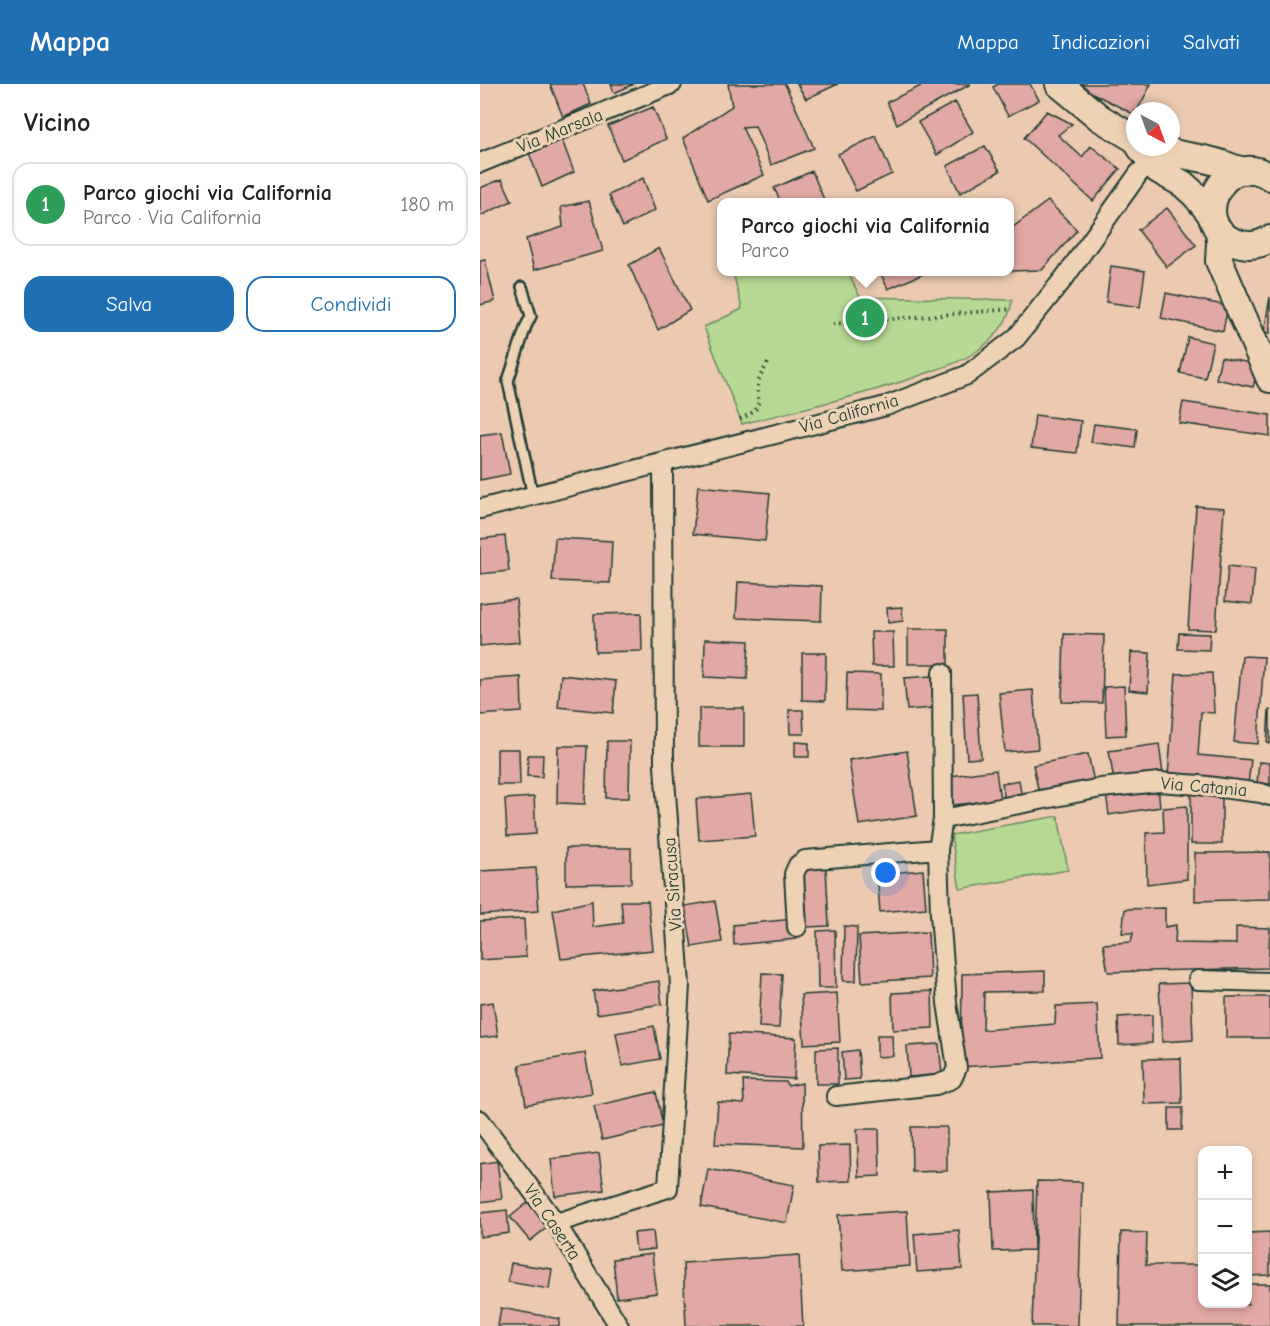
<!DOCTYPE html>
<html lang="it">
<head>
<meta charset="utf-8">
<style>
	:root { --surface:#fff; --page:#f2f2f2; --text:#202124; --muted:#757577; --line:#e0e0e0; --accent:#1f6fb2 }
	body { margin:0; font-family:"Comic Neue",sans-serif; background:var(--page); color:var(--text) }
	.controls { position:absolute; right:18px; bottom:18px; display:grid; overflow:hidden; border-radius:12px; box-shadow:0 3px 9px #0003 }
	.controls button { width:54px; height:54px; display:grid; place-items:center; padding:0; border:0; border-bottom:2px solid var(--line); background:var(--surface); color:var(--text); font:30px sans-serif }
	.compass { position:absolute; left:646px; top:18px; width:54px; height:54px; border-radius:50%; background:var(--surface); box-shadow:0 3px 9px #0003; rotate:139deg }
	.you { position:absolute; left:406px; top:789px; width:21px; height:21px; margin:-15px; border:4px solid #fff; border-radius:50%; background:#1a73e8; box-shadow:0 0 0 9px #1a73e833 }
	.badge { display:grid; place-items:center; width:39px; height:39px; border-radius:50%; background:var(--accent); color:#fff; font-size:20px; font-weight:700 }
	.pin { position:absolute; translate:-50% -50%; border:3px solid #fff; box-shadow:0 2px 6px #0006 }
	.popup { position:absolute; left:237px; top:114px; width:297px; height:78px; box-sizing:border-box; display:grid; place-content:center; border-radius:12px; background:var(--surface); filter:drop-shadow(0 2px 4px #0005); font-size:20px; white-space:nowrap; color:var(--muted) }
	.popup b { font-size:22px; color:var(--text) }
	.popup::after { content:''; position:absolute; left:50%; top:100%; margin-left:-12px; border:12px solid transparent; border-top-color:var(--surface) }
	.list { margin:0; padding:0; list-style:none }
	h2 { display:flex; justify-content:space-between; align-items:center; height:78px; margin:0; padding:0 24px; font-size:26px }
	h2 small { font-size:20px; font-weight:400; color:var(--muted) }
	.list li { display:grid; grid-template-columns:39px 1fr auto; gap:18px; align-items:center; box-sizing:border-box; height:84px; margin:0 12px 12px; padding:0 12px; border:2px solid var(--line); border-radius:18px }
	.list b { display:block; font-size:22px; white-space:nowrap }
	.list p { margin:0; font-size:20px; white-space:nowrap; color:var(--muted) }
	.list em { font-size:20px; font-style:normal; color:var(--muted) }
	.actions { display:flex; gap:12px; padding:18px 24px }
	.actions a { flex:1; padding:14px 0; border:2px solid var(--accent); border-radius:18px; text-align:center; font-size:21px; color:var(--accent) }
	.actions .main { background:var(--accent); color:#fff }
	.icon { flex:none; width:33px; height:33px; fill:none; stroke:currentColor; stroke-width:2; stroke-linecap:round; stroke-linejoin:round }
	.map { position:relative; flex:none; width:790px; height:1242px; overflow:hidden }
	header { display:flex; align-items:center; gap:36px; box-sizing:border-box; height:84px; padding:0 30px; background:var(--accent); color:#fff }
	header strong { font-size:28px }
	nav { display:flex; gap:33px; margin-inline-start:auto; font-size:21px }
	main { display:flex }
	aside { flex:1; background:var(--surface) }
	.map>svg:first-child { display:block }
</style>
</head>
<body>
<header>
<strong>Mappa</strong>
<nav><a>Mappa</a><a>Indicazioni</a><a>Salvati</a></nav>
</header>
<main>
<aside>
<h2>Vicino<small></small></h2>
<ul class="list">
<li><span class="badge" style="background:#2e9e5b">1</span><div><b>Parco giochi via California</b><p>Parco · Via California</p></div><em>180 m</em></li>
</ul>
<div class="actions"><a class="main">Salva</a><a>Condividi</a></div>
</aside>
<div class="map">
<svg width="790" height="1242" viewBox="0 0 790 1242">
	<rect width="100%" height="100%" fill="#eccab1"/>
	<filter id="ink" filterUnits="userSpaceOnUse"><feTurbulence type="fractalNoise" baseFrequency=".0167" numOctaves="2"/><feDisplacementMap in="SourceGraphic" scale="12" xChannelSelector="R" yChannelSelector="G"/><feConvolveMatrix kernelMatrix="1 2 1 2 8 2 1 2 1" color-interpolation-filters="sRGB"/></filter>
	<g filter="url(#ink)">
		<path fill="#b6d993" stroke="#6a8b64" stroke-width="1.5" d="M253,188h115l12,25 152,3c-2,21 -18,39 -35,51 -14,10 -33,16 -50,22 -60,22 -123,35 -185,51l-38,-97 38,-18z
			M578,732l10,54 -108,19 -9,-54z"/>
		<path fill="#e2a8a3" stroke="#1f3d34" stroke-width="1.5" d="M70,0h33l8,20 -28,13z
			M131,0h23l-20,9z
			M248,0h57l29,64 -43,17 -16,-39 -13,1 22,48 -56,25 -25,-62 49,-32z
			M317,0h41l-32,15z
			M445,0h46l-74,40 -10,-22z
			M518,0h32l9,16 -31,16 -15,-29z
			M598,0h73l-14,27h-2v4l-58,-30z
			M475,18l18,30 -36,23 -19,-33z
			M173,23l13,32 -44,21 -14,-34z
			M567,27l25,13 -14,11 24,22 9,-11 29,23 -27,32 -69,-63z
			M396,52l16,38 -36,17 -18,-37z
			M82,56l12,32 -32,15 -13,-34z
			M505,62l15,25 -40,22 -13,-27z
			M332,87l13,31h-44l-7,-14z
			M163,94l12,32 -32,17 -14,-32z
			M22,95l10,22 -32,15v-28z
			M109,117l14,50 -69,19 -8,-31 37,-12 -2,-20z
			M568,117l29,29 -35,40 -33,1v-41z
			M687,124l29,37 -29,22 -29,-37z
			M179,164l31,62 -32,20 -29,-65z
			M5,176l10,41 -15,4v-44z
			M631,182l34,5 -5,36 -34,-5z
			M400,188h48l-40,17z
			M686,209l62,13 -5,25 -62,-13z
			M790,213v36l-6,-1z
			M708,253l25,6 -8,35 -25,-5z
			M741,273l38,8 -6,22 -37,-8z
			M703,318l87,13v21l-91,-13z
			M555,331l46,6 -4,32 -46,-5z
			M614,340l43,5 -2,19 -44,-6z
			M22,348l8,42 -30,6v-45z
			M218,402l72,7 -5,48 -72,-7z
			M716,422l28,2 -8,122 -28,-1z
			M25,452l4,35 -29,3v-35z
			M75,454l57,3 -2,42 -58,-2z
			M748,482l27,3 -3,35 -27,-3z
			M258,498l84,4 -1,35 -85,-3z
			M36,515l4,43 -40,4v-43z
			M422,523l1,14 -15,2 -1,-15z
			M161,529l1,38 -47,1 -1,-38z
			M428,545h40v35h-40z
			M391,548h22l1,34h-22z
			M699,549l31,1 -1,16 -31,-1z
			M584,550l40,1 -2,68 -40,-1z
			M225,555l44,2 -2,38 -43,-2z
			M651,568l19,1 -2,39 -19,-2z
			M322,569h24l-1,48 -23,-1z
			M762,572l22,1 -6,87 -24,-2z
			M367,589l34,1v37l-35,-1z
			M732,589l2,40 -13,-1 -3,43 53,5 -3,24 -80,-8 8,-102z
			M81,591l55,6 -3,32 -55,-6z
			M452,592l2,32 -27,2 -3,-32z
			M41,593l1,35 -42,3v-35z
			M644,602l2,49 -20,1 -2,-49z
			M553,606l5,59 -33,3 -6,-59z
			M497,609l4,65 -14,1 -4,-65z
			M219,624h45v39h-45z
			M309,626h14l1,24h-14z
			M789,626h1v34l-3,-1z
			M127,657h23l-1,57h-23z
			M315,658l14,1v14h-14z
			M679,660l4,30 -49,7 -5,-30z
			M78,662h29l-2,58 -28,-1z
			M17,665h22l1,36h-23z
			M427,667l10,65 -58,9 -10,-65z
			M608,670l6,28 -55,11 -6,-28z
			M48,671h15l-1,22 -15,-1z
			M779,678l11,1v21l-13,-1z
			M516,686l4,30 -47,5 -3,-29z
			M539,696l3,19 -17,3 -3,-19z
			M678,702l2,21 -51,8 -3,-22z
			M711,707h31v53h-31z
			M271,710l4,42 -56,4 -3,-41z
			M54,713l2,37 -29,2 -2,-37z
			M707,722v73l-40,5 -1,-51 18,-1 -1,-24z
			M86,764h65v35l-65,1z
			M790,768v47l-75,2v-48z
			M346,783l3,59 -23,1 -4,-59z
			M56,784l3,43 -59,4v-44z
			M443,786l3,38 -46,4 -3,-38z
			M112,817l1,26 30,-4 -2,-22h27l5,49 -92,9 -8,-49z
			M235,817l7,41 -30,5 -7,-41z
			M685,824v19l11,-2 -1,18 61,1v-17l34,1 -2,40 -160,4 -5,-28 28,-2 2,-9h-11l3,-24z
			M44,835l2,38 -46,3v-39z
			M314,835l2,20 -62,6 -1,-20z
			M364,842l13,1 -1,54h-13z
			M355,846l1,58h-18l-1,-57z
			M448,848l2,46 -68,4 -3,-46z
			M565,887v20l-61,1 -1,38 72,-6 1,-18 41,-2 3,54 -139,9 1,-93z
			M282,889l20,1 -3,54 -20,-1z
			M179,897l3,23 -65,10 -4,-23z
			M711,899l2,57 -31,2 -3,-58z
			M452,907l1,37 -40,2 -1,-37z
			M357,909l3,49 -36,2 -3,-49z
			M746,913h44v41h-44z
			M13,918l5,34 -18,2v-34z
			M672,931v28l-33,2 -1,-28z
			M174,942l6,33 -38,7 -6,-33z
			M249,950l67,4 -2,41 -67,-4z
			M397,951h15l1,21 -16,1z
			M459,960l3,30 -33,3 -2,-31z
			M358,964v36h-22v-35z
			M378,966l2,29 -16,1 -2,-28z
			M105,969l7,40 -66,12 -7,-40z
			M701,974l1,45 -38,1 -1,-45z
			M263,997l43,1 2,4 14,-3 1,64 -88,-3 3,-42 26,2z
			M176,1008l7,34 -61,14 -8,-34z
			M689,1024h14l-1,22h-13z
			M431,1043h36v44l-35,1z
			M377,1045h22l1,47 -21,1z
			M370,1061l1,36 -32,1 -1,-36z
			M119,1069l5,37 -49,6 -4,-37z
			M17,1077l5,38 -22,3v-38z
			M228,1085l86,16 -7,38 -86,-16z
			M557,1097l45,1 -4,144h-46z
			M553,1106l1,60 -41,1 -2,-59z
			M51,1116l19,25 -20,16 -20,-24z
			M27,1126l2,23 -29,4v-24z
			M427,1127l3,55 -68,5 -4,-56z
			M479,1146l3,39 -45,3 -3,-38z
			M173,1147l2,18 -19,2 -2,-18z
			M641,1148l26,1 -1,32h56v39h46v-20h22v42h-151z
			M790,1148v43l-22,1v-43z
			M172,1170l5,39 -40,5 -4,-39z
			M319,1171l4,71h-117l-3,-63z
			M31,1179l41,6 -3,20 -41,-7z
			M21,1224l59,11 -1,7h-61z"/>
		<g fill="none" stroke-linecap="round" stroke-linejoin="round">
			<defs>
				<path id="lane" d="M42,203l9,29 -5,10 -18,55 25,115"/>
				<path id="street" d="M0,79l192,-79
					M0,425l406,-103 81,-31 49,-37 49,-61 74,-104 13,-12 8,-4
					M462,589l1,146 158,-31 58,-6 40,3 62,8 9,3
					M317,843l-3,-53 4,-9 7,-5 133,-11
					M718,896l72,2
					M356,1012l100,-11 16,-6 5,-11 -10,-65 -7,-89 -2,-65 5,-30
					M0,1036l76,103 63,103
					M76,1139l112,-35 12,-203 -16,-219 -1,-303"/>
				<path id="secondary" d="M579,0l41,34 35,21
					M660,63l18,23 25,14 12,11 15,18 5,11
					M674,63c18,8 39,9 58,14 11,2 21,8 33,10
					M790,93c-46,-31 -84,47 -35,65 13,5 23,4 35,-3
					M739,146l1,12 -1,19 51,118"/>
			</defs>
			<use href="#lane" stroke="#1f3d34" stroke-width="14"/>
			<use href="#street" stroke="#1f3d34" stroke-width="22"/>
			<use href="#secondary" stroke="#1f3d34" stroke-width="30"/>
			<path stroke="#1f3d34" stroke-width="4" stroke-dasharray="1.5 4.5" stroke-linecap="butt" d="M353,240l178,-15
				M260,335c28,-12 14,-18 19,-39 1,-6 6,-11 9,-17"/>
			<use href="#lane" stroke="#eed2b5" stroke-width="9"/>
			<use href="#street" stroke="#eed2b5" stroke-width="18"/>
			<use href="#secondary" stroke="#eed2b5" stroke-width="26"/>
		</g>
	</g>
	<g text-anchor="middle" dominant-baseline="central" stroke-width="6" stroke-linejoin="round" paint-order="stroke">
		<g font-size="18" fill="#1f3d34" stroke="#eed2b5">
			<text transform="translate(80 47) rotate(-22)">Via Marsala</text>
			<text transform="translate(369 330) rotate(-16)">Via California</text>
			<text transform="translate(724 703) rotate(5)">Via Catania</text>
			<text transform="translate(193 800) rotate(-94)">Via Siracusa</text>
			<text transform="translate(72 1138) rotate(56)">Via Caserta</text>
		</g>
	</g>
</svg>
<div class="controls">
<button>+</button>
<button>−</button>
<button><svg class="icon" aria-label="layers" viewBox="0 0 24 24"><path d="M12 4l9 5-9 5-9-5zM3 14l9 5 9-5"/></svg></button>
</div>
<svg class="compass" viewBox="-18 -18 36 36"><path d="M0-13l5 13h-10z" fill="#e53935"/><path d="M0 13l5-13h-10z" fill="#757577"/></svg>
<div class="you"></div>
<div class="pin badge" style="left:385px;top:234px;background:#2e9e5b">1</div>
<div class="popup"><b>Parco giochi via California</b>Parco</div>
</div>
</main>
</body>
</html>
